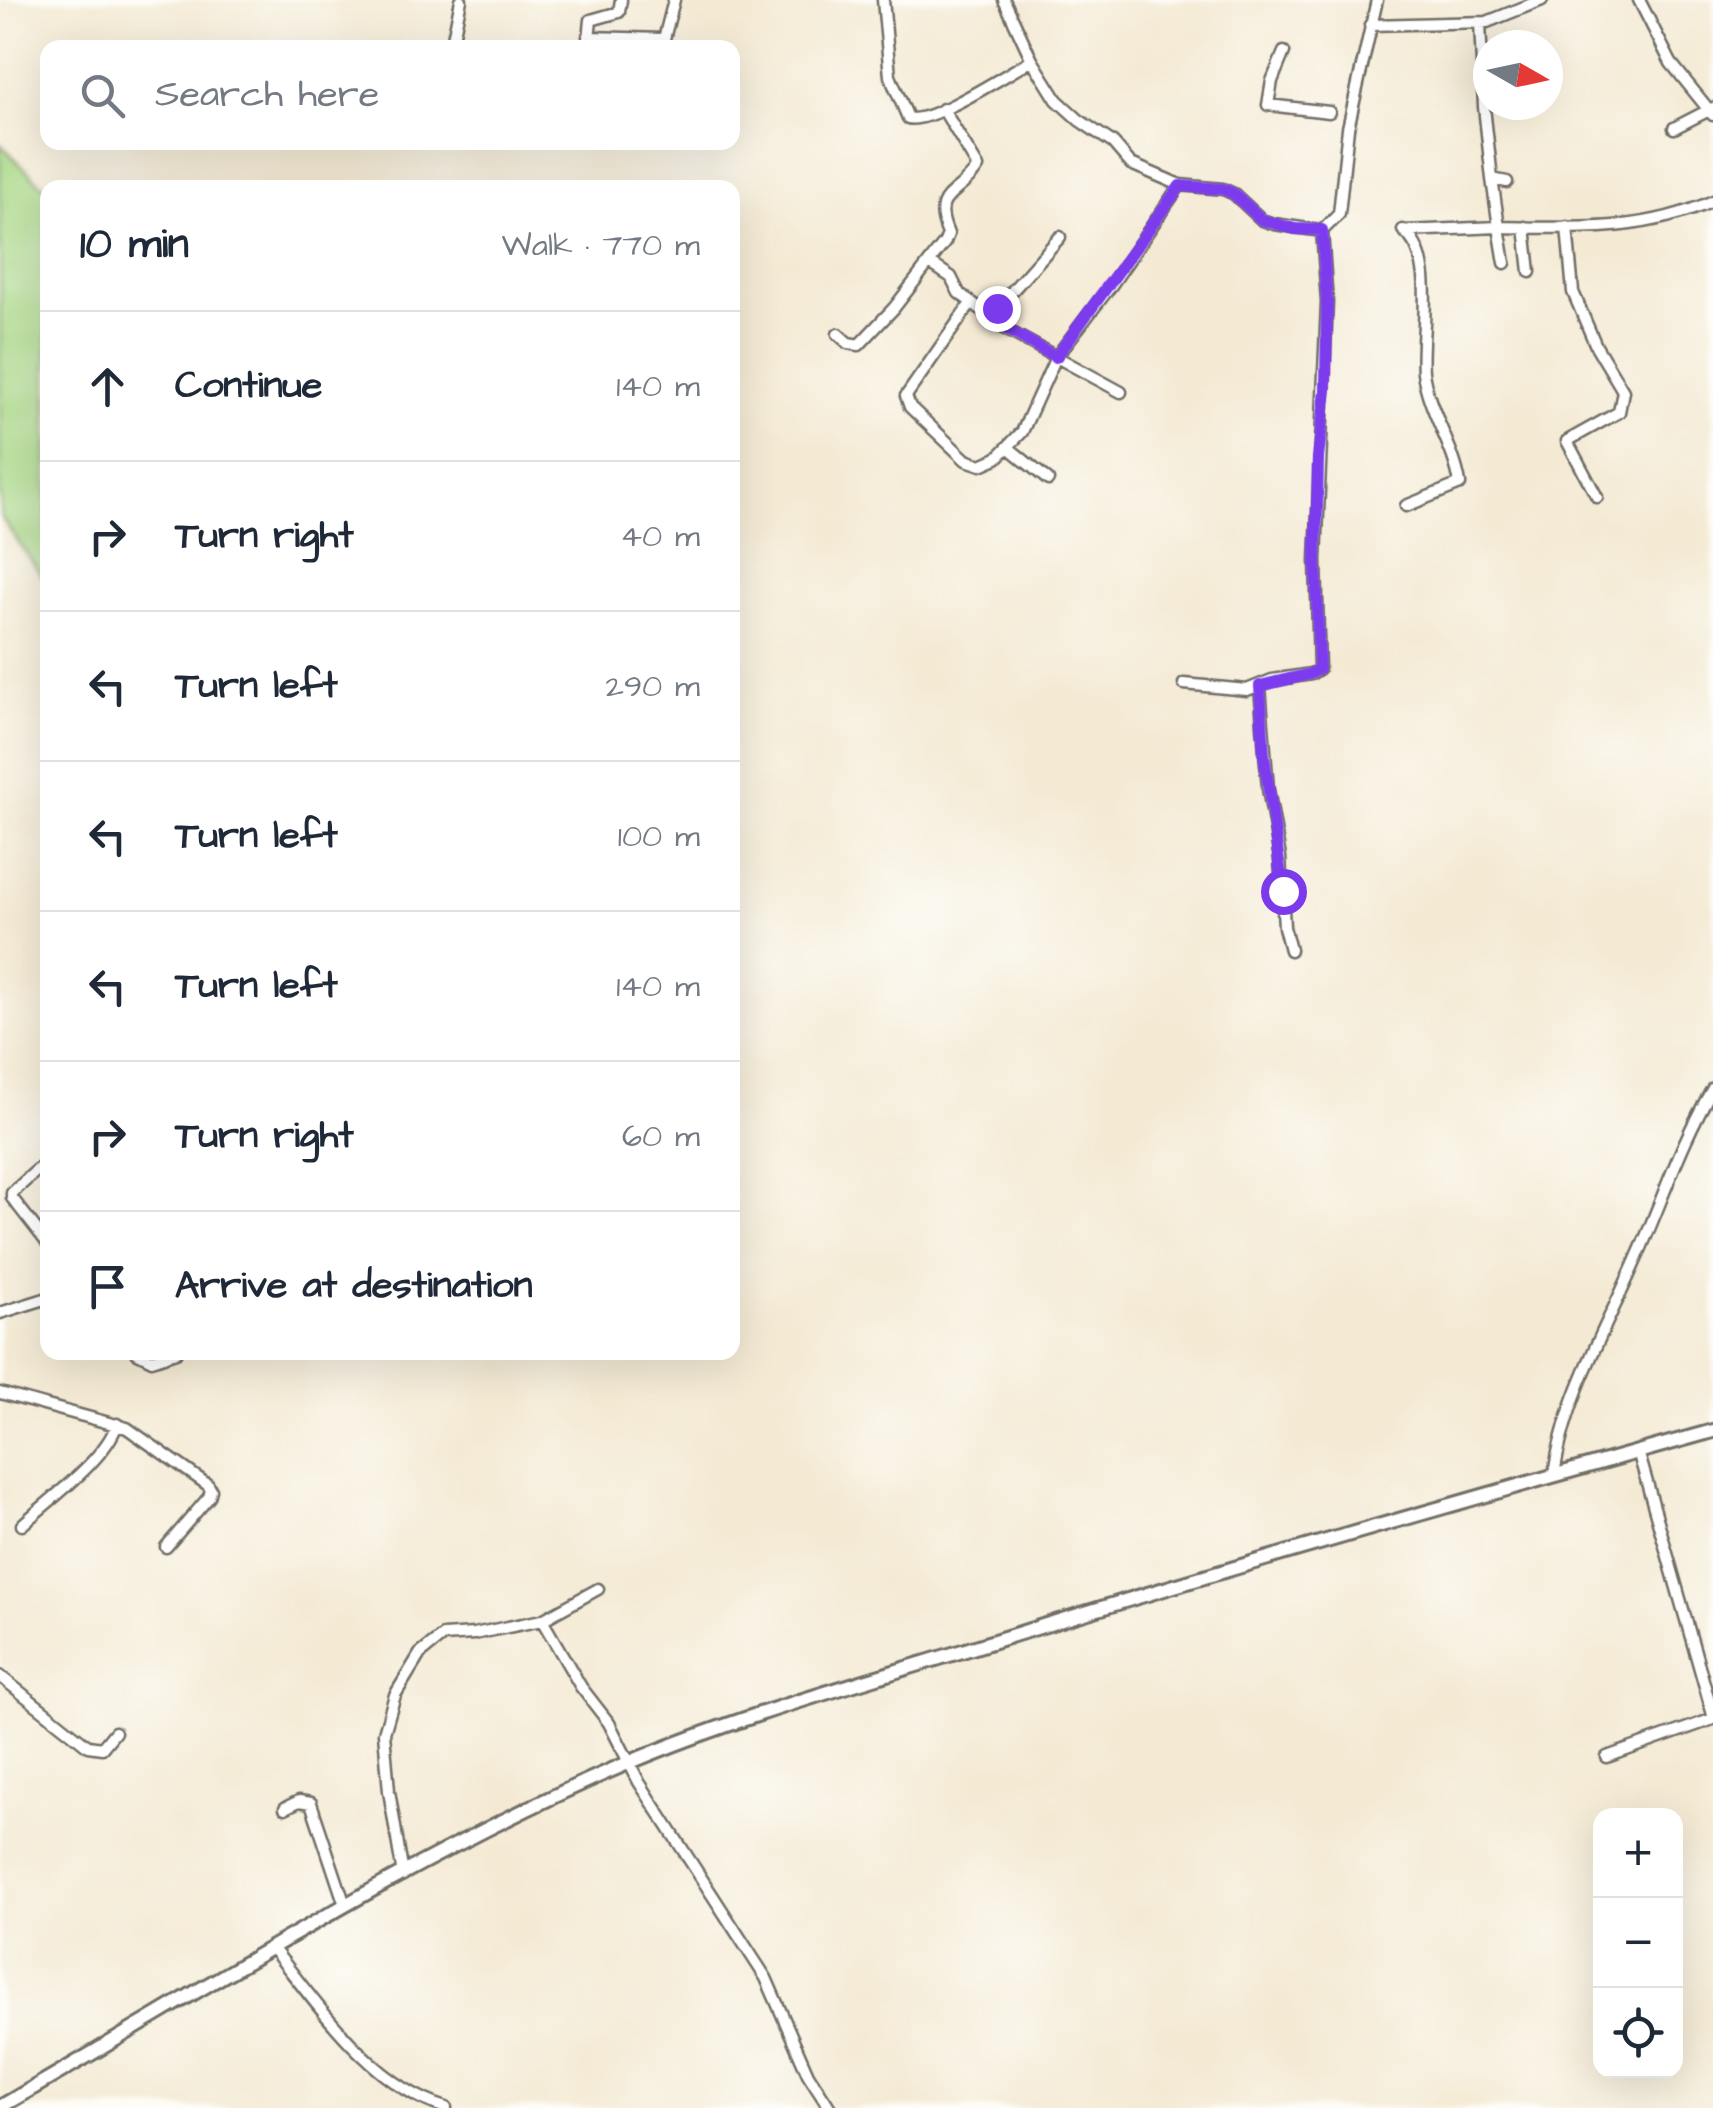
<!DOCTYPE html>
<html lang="en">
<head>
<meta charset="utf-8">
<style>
	:root { --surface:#fff; --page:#f2f2f3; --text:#1f2937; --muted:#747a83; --line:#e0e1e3 }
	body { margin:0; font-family:"Architects Daughter",sans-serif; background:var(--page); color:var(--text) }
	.controls { position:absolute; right:30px; bottom:30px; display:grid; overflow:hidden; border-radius:20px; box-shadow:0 10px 40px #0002 }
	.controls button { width:90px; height:90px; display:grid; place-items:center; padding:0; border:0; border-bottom:2px solid var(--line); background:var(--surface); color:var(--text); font:50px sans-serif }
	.compass { position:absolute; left:1473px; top:30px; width:90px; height:90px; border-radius:50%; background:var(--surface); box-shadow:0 10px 40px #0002; rotate:99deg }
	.stop { position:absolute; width:30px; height:30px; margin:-22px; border:8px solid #7c3aed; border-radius:50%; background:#fff }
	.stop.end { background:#7c3aed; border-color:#fff; box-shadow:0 2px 10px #0008 }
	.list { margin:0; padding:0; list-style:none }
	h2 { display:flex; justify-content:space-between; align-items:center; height:130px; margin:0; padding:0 40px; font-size:42px }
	h2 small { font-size:32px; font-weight:400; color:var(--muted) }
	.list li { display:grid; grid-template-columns:65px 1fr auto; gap:30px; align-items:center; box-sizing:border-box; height:150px; padding:0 40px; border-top:2px solid var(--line) }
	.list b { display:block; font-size:38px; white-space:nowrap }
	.list em { font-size:32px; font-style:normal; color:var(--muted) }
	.icon { flex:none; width:55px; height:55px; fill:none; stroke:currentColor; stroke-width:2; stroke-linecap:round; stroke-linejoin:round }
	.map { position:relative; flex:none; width:1713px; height:2108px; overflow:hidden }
	.search { position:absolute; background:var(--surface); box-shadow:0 10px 40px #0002; left:40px; top:40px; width:700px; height:110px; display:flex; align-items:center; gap:25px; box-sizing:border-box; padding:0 35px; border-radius:20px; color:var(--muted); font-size:38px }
	.panel { position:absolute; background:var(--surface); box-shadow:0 10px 40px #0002; left:40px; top:180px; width:700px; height:1180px; border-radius:20px }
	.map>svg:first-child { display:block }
</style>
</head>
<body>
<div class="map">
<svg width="1713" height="2108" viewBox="0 0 1713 2108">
	<rect width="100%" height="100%" fill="#fdfcf7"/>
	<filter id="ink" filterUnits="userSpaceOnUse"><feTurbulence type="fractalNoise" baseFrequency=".01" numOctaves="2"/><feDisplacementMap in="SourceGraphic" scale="20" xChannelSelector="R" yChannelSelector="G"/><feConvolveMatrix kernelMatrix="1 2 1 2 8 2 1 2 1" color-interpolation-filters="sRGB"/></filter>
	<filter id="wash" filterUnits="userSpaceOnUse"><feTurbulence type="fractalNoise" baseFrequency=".0048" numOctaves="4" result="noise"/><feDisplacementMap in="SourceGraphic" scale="40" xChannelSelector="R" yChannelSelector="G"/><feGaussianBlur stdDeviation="2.25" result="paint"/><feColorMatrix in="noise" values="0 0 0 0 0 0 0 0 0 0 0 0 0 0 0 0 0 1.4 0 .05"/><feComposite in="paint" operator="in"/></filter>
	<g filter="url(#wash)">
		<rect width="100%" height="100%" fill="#f4ead4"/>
		<path fill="#a8d886" stroke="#6a8258" stroke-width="2.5" d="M0,144l47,46v393l-47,-67z"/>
	</g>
	<g filter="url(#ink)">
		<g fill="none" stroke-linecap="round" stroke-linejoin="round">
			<defs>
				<path id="minor" d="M883,0l7,76 18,42c22,7 100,-45 124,-58
					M1004,0l28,60 25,40 22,20 34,23 18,21 49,21 43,4 11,5 28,26 12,4 48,7 17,-17 9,-86 29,-128
					M1639,0l32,63 42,52
					M1480,23l4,84 8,72 15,3
					M1370,25l117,-3 55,-22
					M588,37l76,2 10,-39
					M453,38l8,-38
					M588,48l3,-28 28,-8 2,-12
					M1284,52l-12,29 -4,24 61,7
					M1674,128l39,-20
					M1492,179l7,48c77,1 143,6 214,-26
					M1525,227l5,45
					M1567,227l6,65 23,54 27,45 -4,21 -52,29 30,56
					M1403,230c36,29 16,102 20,142 5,39 31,73 37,112l-54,22
					M1405,231l94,-4 6,36
					M1060,237l-70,79 15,13 116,63
					M930,263l21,14 8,16 31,23
					M971,303l-65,93 4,11 56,53 15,5 16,-7 25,-26 34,-75 54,-70 70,-102
					M838,334l10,9 11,2 35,-37 51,-66 3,-8c-18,-42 10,-36 30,-67l-35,-58
					M1009,448l39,32
					M1184,684l63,6 25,-10 39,-6 8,-5 -3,-109 11,-258 -5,-71
					M1260,686l8,103 12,68 4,70 6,23
					M48,1160l-36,33v5l36,46
					M0,1313l48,-15
					M136,1352l16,8 24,-8
					M0,1393l127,35 81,57 3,5 -2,7 -43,50
					M1638,1451l75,264
					M1554,1476c10,-78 53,-149 84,-221 25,-56 43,-114 75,-167
					M22,1525c28,-26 84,-66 95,-101
					M542,1620l39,67 28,36 30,59 127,196 42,96 22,34
					M0,1676l88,70 14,2 13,-16
					M1607,1757l106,-38
					M285,1808l14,-7 12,2 34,102
					M403,1875l-14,-84 -5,-58 11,-38 25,-41 23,-18 31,-2 68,-14 56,-31
					M273,1949c47,58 98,136 173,159"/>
				<path id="tertiary" d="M0,2107c206,-118 409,-251 628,-344 111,-47 229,-79 344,-115 245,-77 493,-148 741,-217"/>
			</defs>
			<use href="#minor" stroke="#716e66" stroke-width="15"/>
			<use href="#tertiary" stroke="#716e66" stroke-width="18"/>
			<use href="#minor" stroke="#fff" stroke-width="10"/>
			<use href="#tertiary" stroke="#fff" stroke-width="12"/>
		</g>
	</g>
	<g fill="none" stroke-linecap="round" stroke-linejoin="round" filter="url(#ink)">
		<path stroke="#7c3aed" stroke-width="12" d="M997,308l-7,8 15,12 51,29 124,-171 43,3 11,5 28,26 33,9 27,1 5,72 -1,88 -8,68 -2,102 3,109 -9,5 -50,12 4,69 19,136"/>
	</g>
</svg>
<div class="controls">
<button>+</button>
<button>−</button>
<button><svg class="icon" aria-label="locate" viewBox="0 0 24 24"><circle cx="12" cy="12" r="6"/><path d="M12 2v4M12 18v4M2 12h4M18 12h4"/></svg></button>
</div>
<svg class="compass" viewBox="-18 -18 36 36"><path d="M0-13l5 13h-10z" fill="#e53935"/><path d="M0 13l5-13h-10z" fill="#747a83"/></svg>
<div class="stop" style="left:1283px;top:891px"></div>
<div class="stop end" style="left:997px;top:308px"></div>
<div class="search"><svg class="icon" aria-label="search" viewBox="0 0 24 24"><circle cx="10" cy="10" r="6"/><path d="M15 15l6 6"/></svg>Search here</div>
<section class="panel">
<h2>10 min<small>Walk · 770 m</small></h2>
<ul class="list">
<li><svg class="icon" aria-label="ahead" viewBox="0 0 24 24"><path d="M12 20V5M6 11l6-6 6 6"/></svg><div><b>Continue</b></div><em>140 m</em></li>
<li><svg class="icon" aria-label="right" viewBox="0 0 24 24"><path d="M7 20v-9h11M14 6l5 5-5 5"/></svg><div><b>Turn right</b></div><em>40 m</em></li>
<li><svg class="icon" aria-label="left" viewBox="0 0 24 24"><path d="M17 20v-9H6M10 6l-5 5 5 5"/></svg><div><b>Turn left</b></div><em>290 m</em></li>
<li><svg class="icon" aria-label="left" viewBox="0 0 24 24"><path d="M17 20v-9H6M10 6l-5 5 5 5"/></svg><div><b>Turn left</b></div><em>100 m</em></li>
<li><svg class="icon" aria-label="left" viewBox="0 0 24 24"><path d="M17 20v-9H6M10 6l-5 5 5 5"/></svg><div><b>Turn left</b></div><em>140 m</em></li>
<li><svg class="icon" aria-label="right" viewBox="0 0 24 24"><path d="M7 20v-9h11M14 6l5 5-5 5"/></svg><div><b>Turn right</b></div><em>60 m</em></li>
<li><svg class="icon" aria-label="arrive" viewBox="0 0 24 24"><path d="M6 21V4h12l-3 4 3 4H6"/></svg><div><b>Arrive at destination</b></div></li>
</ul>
</section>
</div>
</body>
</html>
